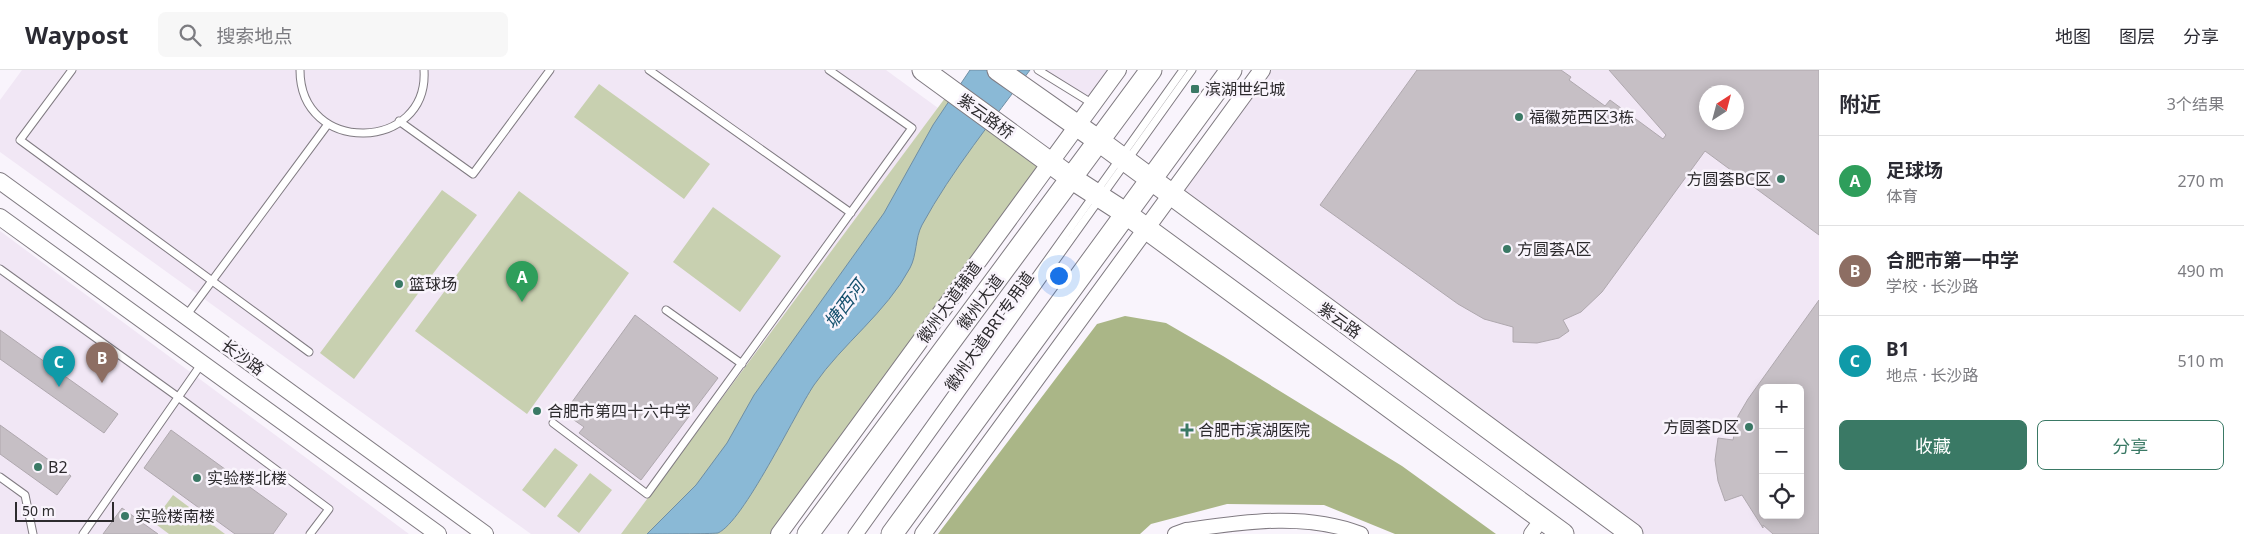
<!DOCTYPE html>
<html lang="zh">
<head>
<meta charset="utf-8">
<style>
	:root { --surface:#fff; --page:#f7f7f7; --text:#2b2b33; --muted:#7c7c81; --line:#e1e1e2; --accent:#3a7965 }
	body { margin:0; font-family:"Noto Sans","Noto Sans SC",sans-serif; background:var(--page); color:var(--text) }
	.controls { position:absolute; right:15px; bottom:15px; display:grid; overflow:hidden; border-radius:8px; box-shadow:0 2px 12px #0003 }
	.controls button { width:45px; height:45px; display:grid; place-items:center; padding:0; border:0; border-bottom:1px solid var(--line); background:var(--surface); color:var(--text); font:25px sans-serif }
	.compass { position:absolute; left:1699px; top:15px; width:45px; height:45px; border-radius:50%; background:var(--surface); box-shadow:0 2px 12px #0003; rotate:36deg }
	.scale { position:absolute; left:15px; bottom:12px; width:99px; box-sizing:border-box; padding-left:5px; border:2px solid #2d2b2e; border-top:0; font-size:14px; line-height:18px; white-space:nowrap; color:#2d2b2e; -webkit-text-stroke:4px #f9f4fc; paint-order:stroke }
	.you { position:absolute; left:1058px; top:205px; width:18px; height:18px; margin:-12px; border:4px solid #fff; border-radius:50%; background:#1a73e8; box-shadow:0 0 0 8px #1a73e833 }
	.badge { display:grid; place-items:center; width:32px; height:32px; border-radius:50%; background:var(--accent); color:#fff; font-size:16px; font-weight:700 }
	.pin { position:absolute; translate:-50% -41px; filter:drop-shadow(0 1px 2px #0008) }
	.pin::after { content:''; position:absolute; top:26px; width:18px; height:15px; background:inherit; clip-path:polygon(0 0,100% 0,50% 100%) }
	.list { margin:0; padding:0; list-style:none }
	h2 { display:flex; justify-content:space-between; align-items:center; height:65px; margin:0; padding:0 20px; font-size:21px }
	h2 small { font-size:16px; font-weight:400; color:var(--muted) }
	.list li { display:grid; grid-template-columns:32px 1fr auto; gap:15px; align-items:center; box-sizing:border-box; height:90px; padding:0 20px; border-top:1px solid var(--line) }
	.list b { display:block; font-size:19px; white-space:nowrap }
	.list p { margin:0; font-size:16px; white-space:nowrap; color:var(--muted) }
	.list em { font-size:16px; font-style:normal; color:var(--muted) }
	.actions { display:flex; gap:10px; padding:15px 20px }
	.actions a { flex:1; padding:11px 0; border:1px solid var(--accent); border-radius:8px; text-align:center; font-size:18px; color:var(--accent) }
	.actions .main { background:var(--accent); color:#fff }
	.icon { flex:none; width:28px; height:28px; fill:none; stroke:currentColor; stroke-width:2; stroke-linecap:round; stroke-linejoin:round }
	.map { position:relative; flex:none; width:1819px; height:464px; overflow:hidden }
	header { display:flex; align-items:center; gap:30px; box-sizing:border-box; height:70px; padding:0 25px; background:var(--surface); border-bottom:1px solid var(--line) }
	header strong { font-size:24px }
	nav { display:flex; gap:28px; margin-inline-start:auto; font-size:18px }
	.search { width:350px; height:45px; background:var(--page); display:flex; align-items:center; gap:12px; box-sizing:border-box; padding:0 18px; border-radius:8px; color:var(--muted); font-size:19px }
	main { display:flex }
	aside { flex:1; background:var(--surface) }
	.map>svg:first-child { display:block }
</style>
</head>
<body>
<header>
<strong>Waypost</strong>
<div class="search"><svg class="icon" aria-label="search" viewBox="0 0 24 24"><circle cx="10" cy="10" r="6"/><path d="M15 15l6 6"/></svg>搜索地点</div>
<nav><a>地图</a><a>图层</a><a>分享</a></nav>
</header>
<main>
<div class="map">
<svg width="1819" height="464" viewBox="0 0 1819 464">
	<rect width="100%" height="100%" fill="#f9f4fc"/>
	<path fill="#f1e7f5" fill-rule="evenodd" d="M22,0h864l52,38 -317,426h-90l-531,-382v-52z
		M1038,0h80l-25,34z
		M1262,0h557v464h-187l-462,-339zM1706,22h30v30h-30zM1763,318h37v127h-37z
		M0,161l409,303h-409z"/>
	<path fill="#c8d0b0" d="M599,14l111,80 -26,35 -110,-82z
		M951,20l100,72 -272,372h-158z
		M442,120l35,25 -123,164 -34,-26z
		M519,121l110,82 -102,141 -112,-83z
		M713,137l68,49 -41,56 -67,-50z
		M555,378l23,17 -33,43 -23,-18z
		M590,403l22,17 -33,43 -22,-17z
		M173,425l52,39h-56l-16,-12z"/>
	<path fill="#aab687" d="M1125,246l41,7 57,33 179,110 94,68h-101l-71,-29 -97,-1 -76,20 -11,10h-202l159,-210z"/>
	<path fill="#8ab9d6" stroke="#6e8ea4" d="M970,0h60c-37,50 -78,100 -108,155 -7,13 -5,30 -12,43 -24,45 -67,75 -96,117 -20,30 -70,136 -96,148 -9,1 -58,1 -71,1l49,-49 31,-42 27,-48 130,-182 49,-88z"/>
	<path fill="#c6bfc5" stroke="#afa8ae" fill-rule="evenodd" d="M1417,0h144l10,7 -2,3 36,26 5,-6 53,39 3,-4 -57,-65h210v165l-114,-84 -103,141 -21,20 -18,8 6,11 -10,7 -22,5 -24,-1v-15l-29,-8 -26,-15 -138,-99zM1706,22h30v30h-30z
		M1819,230v234h-46l-10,-9v3l-21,-33 -17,6 -7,-20 -3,-21 3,-22 15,2 5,-24 10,-17zM1763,318h37v127h-37z
		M635,245l83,63 -77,102 -62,-47 5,-6 -20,-14z
		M0,260l118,84 -14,19 -104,-74z
		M0,355l71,51 -14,19 -57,-41z
		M171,360l116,84 -14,20h-38l-91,-66z
		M122,438l22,16 14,10h-55z"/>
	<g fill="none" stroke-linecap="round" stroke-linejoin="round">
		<defs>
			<path id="service" d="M72,0l-52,70 289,212
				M300,0c0,86 129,82 124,0
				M649,0l202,143
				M1038,0l55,34
				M399,51l74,53 77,-104
				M0,199l178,128 151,112 -19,25
				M666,240l76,54
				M186,246l142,-192
				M553,353l94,71 265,-366 -83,-58
				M0,407l25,18 8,39
				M83,464l119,-171
				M852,464l331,-464
				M860,464l332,-464"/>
			<path id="minor" d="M1175,464l11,-4c58,-8 119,-18 175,4
				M1531,464l11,-15"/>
			<path id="tertiary" d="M0,111l485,353
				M0,147l438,317
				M779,464l339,-464
				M923,464l339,-464"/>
			<path id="primary" d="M923,0l148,108 54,35 438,321
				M998,0l101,71 533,393
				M808,464l343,-464
				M892,464l339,-464"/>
		</defs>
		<use href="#service" stroke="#807b82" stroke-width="9"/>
		<use href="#minor" stroke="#807b82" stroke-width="16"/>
		<use href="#tertiary" stroke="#807b82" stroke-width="18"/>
		<use href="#primary" stroke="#807b82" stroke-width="23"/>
		<use href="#service" stroke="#fff" stroke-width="7"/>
		<use href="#minor" stroke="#fff" stroke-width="14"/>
		<use href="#tertiary" stroke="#fff" stroke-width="16"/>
		<use href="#primary" stroke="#fff" stroke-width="21"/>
	</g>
	<g fill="#3a7965" stroke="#f9f4fc" stroke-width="2">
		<rect x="1190" y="14" width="10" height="10" rx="2.5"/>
		<circle cx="1519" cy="47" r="5"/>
		<circle cx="1781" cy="109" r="5"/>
		<circle cx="1507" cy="179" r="5"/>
		<circle cx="399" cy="214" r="5"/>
		<circle cx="537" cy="341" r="5"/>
		<circle cx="1749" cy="357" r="5"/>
		<path d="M1184.5 352.5h5v5h5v5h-5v5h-5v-5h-5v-5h5z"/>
		<circle cx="38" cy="397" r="5"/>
		<circle cx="197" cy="408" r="5"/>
		<circle cx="125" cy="446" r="5"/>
	</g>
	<g text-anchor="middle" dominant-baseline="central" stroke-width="5" stroke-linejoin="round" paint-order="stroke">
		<g font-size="16" fill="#2d2b2e" stroke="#f9f4fc" text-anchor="start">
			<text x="1205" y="19">滨湖世纪城</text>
			<text x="1529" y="47">福徽苑西区3栋</text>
			<text x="1771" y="109" text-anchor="end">方圆荟BC区</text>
			<text x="1517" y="179">方圆荟A区</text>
			<text x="409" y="214">篮球场</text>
			<text x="547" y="341">合肥市第四十六中学</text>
			<text x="1739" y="357" text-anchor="end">方圆荟D区</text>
			<text x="1198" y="360">合肥市滨湖医院</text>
			<text x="48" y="397">B2</text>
			<text x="207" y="408">实验楼北楼</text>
			<text x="135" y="446">实验楼南楼</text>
		</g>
		<g font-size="16" fill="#2d2b2e" stroke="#f9f4fc">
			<text transform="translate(986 46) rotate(36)">紫云路桥</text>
			<text transform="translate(949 232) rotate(-54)">徽州大道辅道</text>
			<text transform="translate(980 232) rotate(-53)">徽州大道</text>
			<text transform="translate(1340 250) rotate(36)">紫云路</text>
			<text transform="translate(989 261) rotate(-55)">徽州大道BRT专用道</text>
			<text transform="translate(243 287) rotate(36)">长沙路</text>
		</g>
		<g font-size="18" font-style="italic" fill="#15506d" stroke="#f9f4fc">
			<text transform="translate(844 234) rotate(-53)">塘西河</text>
		</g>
	</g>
</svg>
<div class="controls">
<button>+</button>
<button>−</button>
<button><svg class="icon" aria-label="locate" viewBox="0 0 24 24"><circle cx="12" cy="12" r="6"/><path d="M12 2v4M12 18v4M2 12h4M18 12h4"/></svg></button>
</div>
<svg class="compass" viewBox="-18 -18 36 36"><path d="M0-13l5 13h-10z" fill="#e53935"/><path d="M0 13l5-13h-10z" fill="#7c7c81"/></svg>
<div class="scale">50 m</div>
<div class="you"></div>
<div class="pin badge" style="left:522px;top:232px;background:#2e9e5b">A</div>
<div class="pin badge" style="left:102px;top:313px;background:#8d6e63">B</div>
<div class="pin badge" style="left:59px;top:317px;background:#0f9aa8">C</div>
</div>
<aside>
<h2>附近<small>3个结果</small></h2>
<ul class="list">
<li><span class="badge" style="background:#2e9e5b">A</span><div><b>足球场</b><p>体育</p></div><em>270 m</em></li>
<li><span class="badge" style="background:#8d6e63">B</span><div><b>合肥市第一中学</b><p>学校 · 长沙路</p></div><em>490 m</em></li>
<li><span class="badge" style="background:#0f9aa8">C</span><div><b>B1</b><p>地点 · 长沙路</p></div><em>510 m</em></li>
</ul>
<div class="actions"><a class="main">收藏</a><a>分享</a></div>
</aside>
</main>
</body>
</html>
